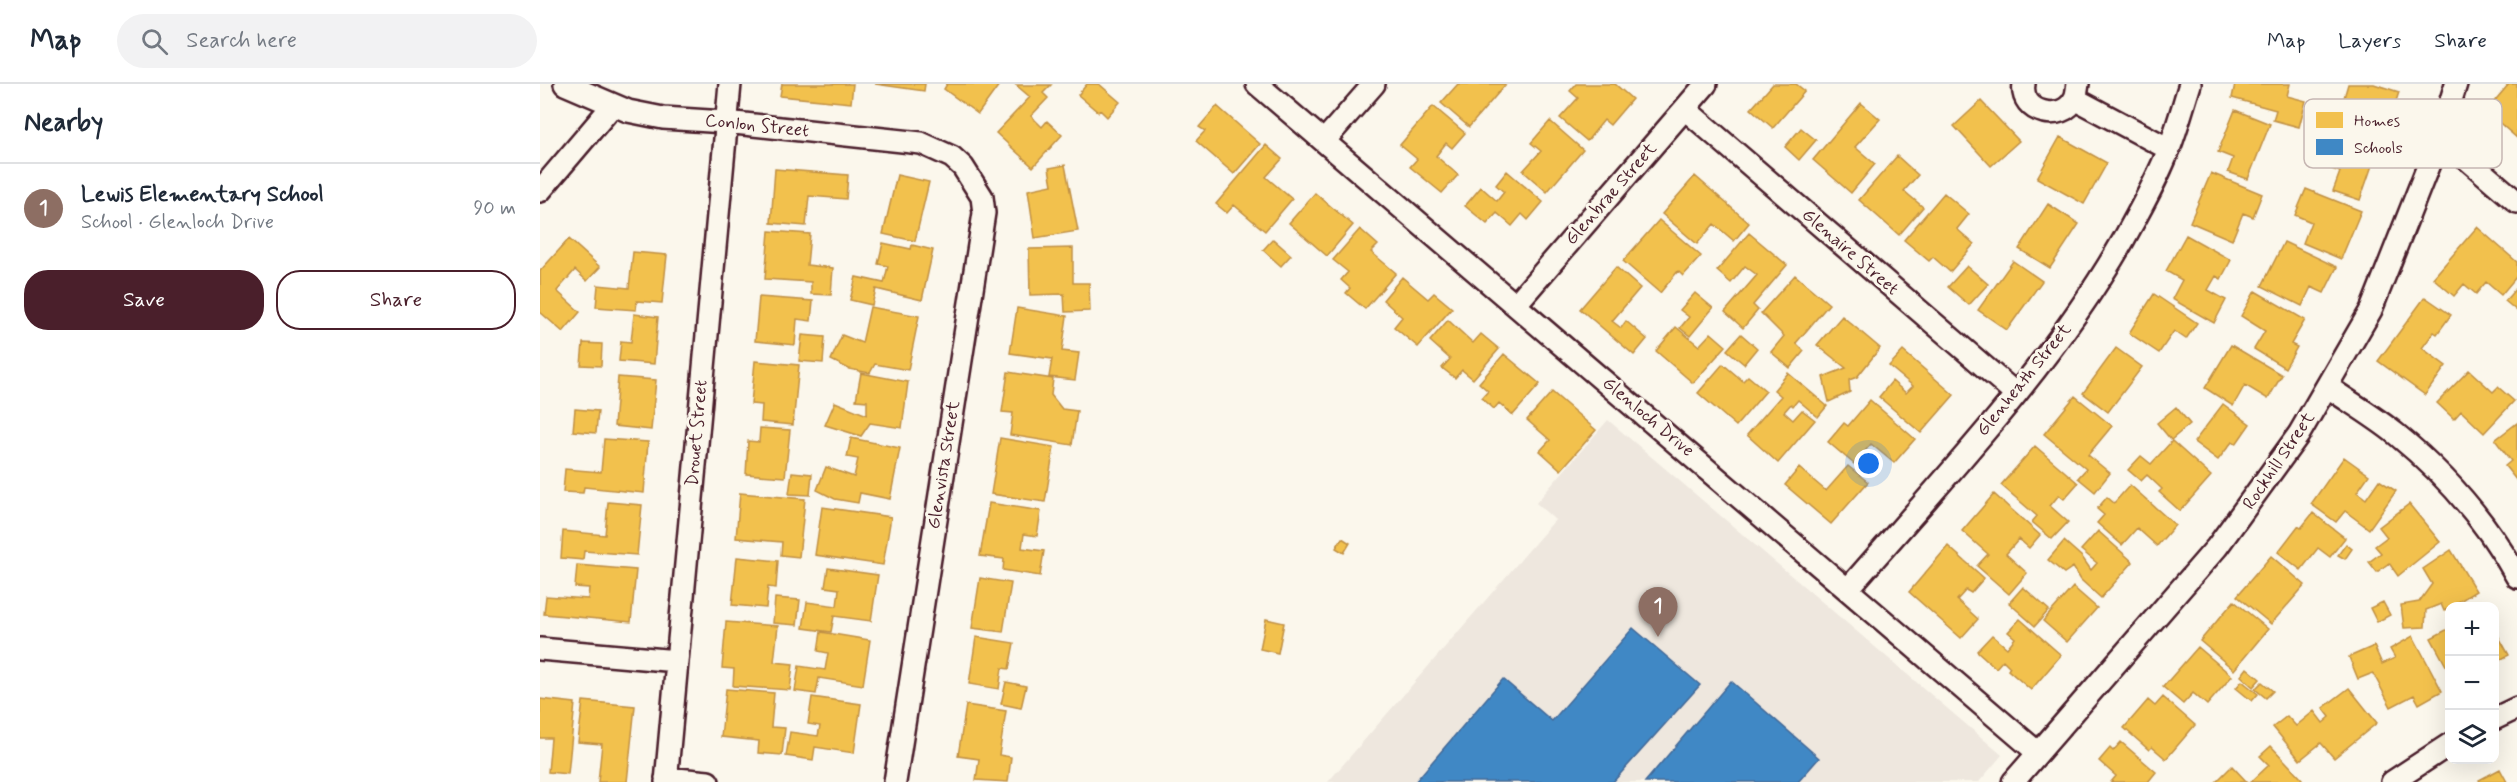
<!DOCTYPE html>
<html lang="en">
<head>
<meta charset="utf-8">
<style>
	:root { --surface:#fff; --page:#f2f2f3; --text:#1f2937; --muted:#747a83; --line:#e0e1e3; --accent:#4a1f2b }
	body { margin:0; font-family:Mynerve,sans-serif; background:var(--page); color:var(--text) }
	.controls { position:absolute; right:18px; bottom:18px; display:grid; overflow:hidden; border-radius:12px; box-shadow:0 6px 24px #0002 }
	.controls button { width:54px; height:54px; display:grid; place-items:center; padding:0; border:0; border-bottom:2px solid var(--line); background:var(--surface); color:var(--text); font:30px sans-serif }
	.you { position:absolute; left:1329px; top:380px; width:21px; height:21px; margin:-15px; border:4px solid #fff; border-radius:50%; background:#1a73e8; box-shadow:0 0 0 9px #1a73e833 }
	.badge { display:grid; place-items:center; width:39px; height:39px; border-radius:50%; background:var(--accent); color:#fff; font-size:20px; font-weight:700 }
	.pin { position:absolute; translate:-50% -50px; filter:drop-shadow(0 2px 3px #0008) }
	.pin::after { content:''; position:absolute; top:32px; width:21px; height:18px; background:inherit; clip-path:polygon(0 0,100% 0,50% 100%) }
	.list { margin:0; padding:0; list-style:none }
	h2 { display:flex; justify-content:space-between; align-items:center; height:78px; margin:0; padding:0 24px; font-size:26px }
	h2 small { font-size:20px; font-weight:400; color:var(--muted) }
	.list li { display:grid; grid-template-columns:39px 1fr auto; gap:18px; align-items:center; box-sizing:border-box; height:90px; padding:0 24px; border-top:2px solid var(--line) }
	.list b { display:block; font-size:22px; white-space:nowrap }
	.list p { margin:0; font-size:20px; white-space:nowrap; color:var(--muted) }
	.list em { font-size:20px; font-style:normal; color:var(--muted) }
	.actions { display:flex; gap:12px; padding:18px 24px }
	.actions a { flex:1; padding:14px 0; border:2px solid var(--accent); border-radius:24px; text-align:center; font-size:21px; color:var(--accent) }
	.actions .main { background:var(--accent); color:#fff }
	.icon { flex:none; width:33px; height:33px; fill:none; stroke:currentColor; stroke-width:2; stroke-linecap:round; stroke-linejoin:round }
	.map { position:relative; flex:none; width:1977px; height:698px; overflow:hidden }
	header { display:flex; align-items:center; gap:36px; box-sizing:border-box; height:84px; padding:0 30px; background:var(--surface); border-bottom:2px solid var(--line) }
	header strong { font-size:28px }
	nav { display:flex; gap:33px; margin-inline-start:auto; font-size:21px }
	.search { width:420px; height:54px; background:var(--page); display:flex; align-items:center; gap:15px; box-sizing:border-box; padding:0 21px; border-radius:33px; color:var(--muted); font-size:22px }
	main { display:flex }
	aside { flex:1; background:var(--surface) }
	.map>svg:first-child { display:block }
</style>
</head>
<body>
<header>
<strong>Map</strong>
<div class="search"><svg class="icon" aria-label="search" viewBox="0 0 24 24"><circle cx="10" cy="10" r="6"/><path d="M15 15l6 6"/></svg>Search here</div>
<nav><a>Map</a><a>Layers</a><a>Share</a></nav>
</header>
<main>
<aside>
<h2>Nearby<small></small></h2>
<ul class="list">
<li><span class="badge" style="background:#8d6e63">1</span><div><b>Lewis Elementary School</b><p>School · Glenloch Drive</p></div><em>90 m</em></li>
</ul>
<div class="actions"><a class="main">Save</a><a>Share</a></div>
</aside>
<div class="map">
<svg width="1977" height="698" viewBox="0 0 1977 698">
	<rect width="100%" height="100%" fill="#fbf7ec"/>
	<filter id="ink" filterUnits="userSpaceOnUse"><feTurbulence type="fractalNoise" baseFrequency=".0167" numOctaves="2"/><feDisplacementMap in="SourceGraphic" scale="12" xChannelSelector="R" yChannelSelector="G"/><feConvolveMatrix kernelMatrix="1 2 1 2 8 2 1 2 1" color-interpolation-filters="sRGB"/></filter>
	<g filter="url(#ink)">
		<path fill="#eee7de" d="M1068,336l394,335 -23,27h-651l227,-262 -19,-17z"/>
		<path fill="#f2c14e" stroke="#c09044" stroke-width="1.5" d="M242,0h71l-2,19 -71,-7z
			M335,0h50l-1,7z
			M407,0h51l1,1 -21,29 -34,-25z
			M547,0h12l21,18 -13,15 -7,-7 -2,2 -20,-17z
			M918,0h48l-37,43 -28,-24z
			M1036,0h39l17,15 -22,26 -6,-5 -17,21 -27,-23 18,-20 -8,-7z
			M1233,0h23l9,7 -32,37 -22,-19z
			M1695,0h55l-3,12 19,5 -7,26 -26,-7 3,-10 -44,-12z
			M1808,0h26l25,8 -14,43 -34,-11 6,-18 -14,-5z
			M1969,0h8v54l-31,-27z
			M476,1h35l-8,8 5,5 -17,18 11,11 5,-6 15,14 -29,32 -37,-34 34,-36z
			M1441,17l38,40 -28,25 -37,-40z
			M1321,19l19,16 -25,28 20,17 -24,29 -38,-33z
			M677,22l43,38 -26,30 -38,-33 9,-10 -6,-4z
			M893,22l32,27 -13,15 -6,-5 -10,13 22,19 -16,18 -32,-26 7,-8 -17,-14z
			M1695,26l35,14 -22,55 -20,-7 5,-14 -15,-6z
			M1010,37l33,29 -36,42 -24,-21 18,-20 -10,-8z
			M1261,44l15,12 -17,20 -14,-13z
			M1785,49l52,18 -17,49 -27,-9 7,-19 -25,-9z
			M1520,53l47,26 -23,41 -47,-26z
			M726,61l16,14 -16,18 26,22 -27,32 -31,-26 -7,8 -11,-9z
			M1357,72l21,19 -14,16 19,16 -24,28 -40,-35z
			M525,81l13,66 -43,7 -7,-48 24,-5 -3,-17z
			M235,85l73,6 -2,24 -37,-3 -3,30 -35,-3z
			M967,87l36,31 -15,18 -6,-6 -10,12 -15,-13 -10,11 -22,-18 16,-19 16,14 7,-9 -8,-7z
			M1671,89l51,21 -9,23 -10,-4 -11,27 -42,-18z
			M357,91l32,7 -14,59 -32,-7z
			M1155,92l54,47 -15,18 -20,-17 -17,20 -35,-30z
			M1766,105l55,22 -20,48 -38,-16 8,-21 -16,-7z
			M775,109l38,32 -26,31 -38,-33z
			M1404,109l25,21 -12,15 17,15 -24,28 -17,-15 -4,4 -25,-21z
			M1508,120l31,20 -29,44 -31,-19z
			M1119,136l42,36 -18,20 -5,-5 -18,22 -37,-32z
			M1937,143l40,35v14l-16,19 -15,-13 -10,12 -12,-10 -10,12 -21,-18z
			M820,145l18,16 -7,7 25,21 -31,36 -19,-16 4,-5 -9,-8 7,-8 -15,-12z
			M229,147l41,3 -3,31 26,3 -2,27 -20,-1v-12l-46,-3z
			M1209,149l38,32 -34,40 5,5 -15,18 -18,-16 32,-37 -12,-9 -14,17 -14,-12z
			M1646,151l45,25 -10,19 -5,-3 -8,14 18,10 -12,23 -42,-24 10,-19 -16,-9z
			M29,155l31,28 -13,14 -12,-11 -18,21 23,21 -17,20 -23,-20v-41z
			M733,155l18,16 -10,11 -18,-16z
			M1744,158l53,25 -13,26 -13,-6 -9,19 -40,-20z
			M343,159l28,6 1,-4 21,5 -11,50 -46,-11 -4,16 -22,-5 6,-23 28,6 4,-17 -10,-2z
			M533,164v35h16l1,28 -25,1 -1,-18 -34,1 -1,-46z
			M93,168l34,3 -5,48 -25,-2 -1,9 -40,-3 2,-22 31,3z
			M1473,177l29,20 -35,49 -29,-20z
			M1427,182l21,18 -19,21 -21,-18z
			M1076,183l24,21 -28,33 9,7 5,-7 21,18 -13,16 -54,-46z
			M1255,191l34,29 -33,39 8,8 -14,17 -19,-16 13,-16 -23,-23z
			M862,193l26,22 6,-6 18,15 -34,39 -24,-20 8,-10 -19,-17z
			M1977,203v24l-12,-10z
			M1715,207l50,29 -14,24 6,3 -12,21 -31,-19 11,-18 -24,-15z
			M1155,209l18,15 -23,28 -10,-8 9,-11 -9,-7z
			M1614,210l43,29 -11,16 -12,-8 -15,22 -30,-20z
			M219,213l54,4 -2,20 -14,-2 -2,26 -40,-4z
			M1885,213l26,18 -14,19 -3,-2 -12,16 24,18 -21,29 -47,-34z
			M330,223l49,9 -11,54 -33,-6 -5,9 -21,-4 -18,-9 11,-25 20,8z
			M477,224l50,8 -5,35 17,2 -4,27 -26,-3 3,-18 -42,-6z
			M94,230l24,3 -4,47 -35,-3 2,-20 10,1z
			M1302,232l38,32 -23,29 -8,3 1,12 -21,10 -6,-25 23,-9 -29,-23z
			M908,236l25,23 8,-9 18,15 -26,30 -11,-9 -7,8 -13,-10 8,-9 -20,-18z
			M1136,243l23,19 12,-13 15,13 -33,37 -37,-32z
			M1201,250l16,14 -13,16 -17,-14z
			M262,251l23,2 -2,26 -24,-2z
			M43,259l19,1 -1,22 -20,-1z
			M1691,261l51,30 -14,24 -23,-14 -12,21 -28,-18z
			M1576,264l26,19 -34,45 -25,-19z
			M1363,267l51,44 -33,38 -42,-36 13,-16 14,12 7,-7 -24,-20z
			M964,270l36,30 -27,31 -14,-12 -5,6 -12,-11 6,-7 -9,-8z
			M215,277l44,4 -6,60 -32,-3 1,-17 -11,-1z
			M1183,280l20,17 5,-5 18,15 -30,35 -38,-33z
			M1929,286l24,22 5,-5 16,14 -30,32 -23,-22 -7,8 -17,-16z
			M468,288l45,7 -2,16 11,14 15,2 -5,34 -62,-10 3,-22 -11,-1z
			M321,289l47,9 -6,46 -32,-5 -9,13 -36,-11 10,-23 32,13v-14l-11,-1z
			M1248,289l39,33 -9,11 -20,-17 -5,6 -2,-2 -7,8 9,8 9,-10 13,10 -37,43 -31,-28 34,-39 -7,-6z
			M78,293l38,3 -5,50 -37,-4z
			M1012,308l44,38 -35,40 -21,-19 10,-11 -23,-20z
			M1535,312l37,30 -24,29 22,18 -15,19 -17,-14 8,-9 -42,-35z
			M1330,316l45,39 -21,24 -23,-19 -17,20 -26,-22 16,-19 4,3z
			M1683,320l27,20 -14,20 -4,-2 -14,18 -24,-18z
			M1636,323l14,17 -19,16 -14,-17z
			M35,325l23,2 -2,22 -23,-2z
			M1977,339v58l-12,-15 6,-5 -16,-21z
			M220,344l30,2 -5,47 -39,-3 2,-33 11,1z
			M311,354l49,10 -10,51 -30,-6 -2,10 -23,-4 -18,-9 9,-23 28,10 4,-18 -11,-2z
			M460,354l54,9 -9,55 -54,-8z
			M64,355l44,3 -4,51 -60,-6 -1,6 -20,-1 2,-23 36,3z
			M1632,357l39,35 -31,35 -21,-19 3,-3 -15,-14 -6,6 -13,-11 13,-14 10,8z
			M1495,362l43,37 -14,16 -5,-4 -9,11 18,16 -16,17 -20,-17 5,-6 -36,-31z
			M1804,373l25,18 -12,17 9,7 13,-19 17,11 -27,38 -24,-18 -9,11 -25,-18z
			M1308,382l20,16 -37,42 -46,-39 14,-17 27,23z
			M252,388l20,2 -2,21 -21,-1z
			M1590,401l45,40 -18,21 -20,-18 -15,17 -25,-22 7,-8 -7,-6 10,-12 7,6z
			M200,409l65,6 -6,58 -18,-2 1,-13 -46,-4z
			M1454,410l46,41 -11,13 -10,-9 -13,15 21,19 -18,21 -32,-28 11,-12 -26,-23z
			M68,418l34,3 -5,50 -53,-4 -1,9 -22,-2 2,-27 42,4z
			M449,419l52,8 -4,25 -13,-2 -2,14 22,3 -4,25 -37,-6 1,-11 -24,-3z
			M1869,420l31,38 -42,34 -9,-13 -12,9 -8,-10 12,-9 -6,-7 12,-9 -8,-10z
			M282,423l69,10 -8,48 -68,-10z
			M1773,429l32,25 -15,19 -12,-9 -17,22 -23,-18 20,-26 3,2z
			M1558,447l35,31 -32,36 -20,-18 -8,-13 -9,6 -16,-13 16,-19 18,16 9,13 6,-7 -16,-13z
			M802,454l8,5 -6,10 -8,-5z
			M1806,460l6,5 -7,10 -7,-4z
			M1408,462l36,32 -13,15 -5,-3 -9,10 21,19 -17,19 -52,-46z
			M1911,466l25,41 -32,20 -3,-7 -15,6 -1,17 -21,1 -3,-23 18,-3 13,-18 -9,-15z
			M1731,472l34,29 -34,39 -34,-28z
			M197,473l41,4 -2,27 -8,-1 -2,21 -34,-3z
			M37,481l59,5 -5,52 -87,-8 2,-18 42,3 1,-11 -14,-1z
			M288,484l50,7 -7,46 -37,-5 -3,16 -28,-4 4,-26 30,4 2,-17 -14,-2z
			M440,494l31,5 -8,49 -31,-4z
			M1483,503l26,23 -14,16 -26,-23z
			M1533,503l24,21 -30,34 -24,-21z
			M235,514l25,2 -3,25 -24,-2z
			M1694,517l34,28 -34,41 -34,-29z
			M1843,518l7,13 -13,7 -7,-14z
			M726,535l18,4 -6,30 -18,-4z
			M1480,535l41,36 -30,35 -23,-20 2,-3 -7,-7 -7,8 -19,-17 15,-16 15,13 8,-10 -7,-6z
			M186,538l52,4 -4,36 19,2 -3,26 -57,-4 1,-17 -12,-1z
			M1910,544v45l-19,-35z
			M1954,544l15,27 -15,8z
			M281,548l49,8 -7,45 -44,-7 -3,16 -21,-3 4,-25 26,4 3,-17 -10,-2z
			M1873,552l29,55 -23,13 -5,-9 -23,12 -18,-34 -15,6 -9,-22 25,-11 8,18 13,-6 -5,-9z
			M436,553l38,6 -5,26 -7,-1 -3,21 -30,-5z
			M1658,563l34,29 -25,29 -14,-12 -10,11 -20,-17z
			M1707,584l13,11 -7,8 -12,-11z
			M1702,597l16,13 -6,7 -16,-13z
			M466,598l20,4 -5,22 -20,-4z
			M1722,598l11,9 -7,7 -11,-9z
			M1809,604l28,35 -43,35 -13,-15 -21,17 -27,-33 14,-11 9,10 18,-15 9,12 7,-6 -7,-9z
			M186,605l48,4 -3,34 14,1 -3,27 -24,-2 1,-12 -38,-4z
			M272,613l49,7 -7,49 -39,-6 -2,13 -27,-4 4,-24 28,4 2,-10 -12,-2z
			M1623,613l32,28 -29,34 -14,-12 -3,3 -25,-22 24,-28 7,6z
			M0,615l35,4 -7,71 -20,-2 3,-34h-11z
			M43,617l52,5 -8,76h-29l4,-38 -24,-2z
			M426,621l40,6 -7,44 12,2 -3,25 -32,-2 3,-21 -21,-3z
			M1581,658l35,30 -8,10h-37l5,-6 -17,-15 11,-13 3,3z
			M1731,662l31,33 -3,3h-48l18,-17 -9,-9z
			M1692,682l15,16h-31z
			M1960,685l7,13h-27l-1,-2z"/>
		<path fill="#3f88c5" stroke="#426897" stroke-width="1.5" d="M1093,544l67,57 -87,97h-198l88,-103 49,42z
			M1191,597l88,77 -21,24h-153z"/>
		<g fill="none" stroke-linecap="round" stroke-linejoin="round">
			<defs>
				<path id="street" d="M25,0l63,27 35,7 62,4 196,21 31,14 11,10 19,30 2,16 -89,569
					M717,0l781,669
					M1484,0c-5,29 39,40 51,14 2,-4 2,-10 3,-14
					M1535,15l94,50
					M1145,25l331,285
					M1900,52l77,66
					M784,57l50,-57
					M0,107l73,-86
					M976,220l190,-220
					M1788,303c23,16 47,30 68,47 49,40 91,88 121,143
					M1308,505c97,-112 202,-221 276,-350 16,-29 33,-59 45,-90 8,-21 14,-43 21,-65
					M0,565l137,12
					M1954,635l23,-11
					M126,694l42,4
					M126,698l64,-698
					M1473,698l204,-235 82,-113 72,-124 69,-174 16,-52
					M1852,698l58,-38"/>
			</defs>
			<use href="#street" stroke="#4a1f2b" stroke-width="26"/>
			<use href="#street" stroke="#fbf7ec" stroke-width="21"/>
		</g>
	</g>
	<g text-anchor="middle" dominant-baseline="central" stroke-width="6" stroke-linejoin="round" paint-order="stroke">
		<g font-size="18" fill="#4a1f2b" stroke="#fbf7ec">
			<text transform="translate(217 42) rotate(6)">Conlon Street</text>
			<text transform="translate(1071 110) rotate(-49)">Glenbrae Street</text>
			<text transform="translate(1310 168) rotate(41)">Glenaire Street</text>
			<text transform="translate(1484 296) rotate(-51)">Glenheath Street</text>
			<text transform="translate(1108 333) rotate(40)">Glenloch Drive</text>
			<text transform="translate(157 349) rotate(-85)">Drouet Street</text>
			<text transform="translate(1739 377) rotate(-56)">Rockhill Street</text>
			<text transform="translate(404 381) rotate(-81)">Glenvista Street</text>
		</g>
	</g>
	<rect x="1764" y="15" width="198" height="69" rx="9" fill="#fbf7ec" stroke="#c6b6b2" stroke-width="1.5"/>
	<rect x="1776" y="28" width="27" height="16" fill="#f2c14e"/>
	<rect x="1776" y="55" width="27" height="16" fill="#3f88c5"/>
	<g font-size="16" fill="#4a1f2b">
		<text x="1814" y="42">Homes</text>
		<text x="1814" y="69">Schools</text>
	</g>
</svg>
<div class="controls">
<button>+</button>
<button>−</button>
<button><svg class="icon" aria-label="layers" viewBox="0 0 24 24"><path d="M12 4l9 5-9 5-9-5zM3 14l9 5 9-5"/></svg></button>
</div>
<div class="you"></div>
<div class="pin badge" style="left:1118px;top:553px;background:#8d6e63">1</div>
</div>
</main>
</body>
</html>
